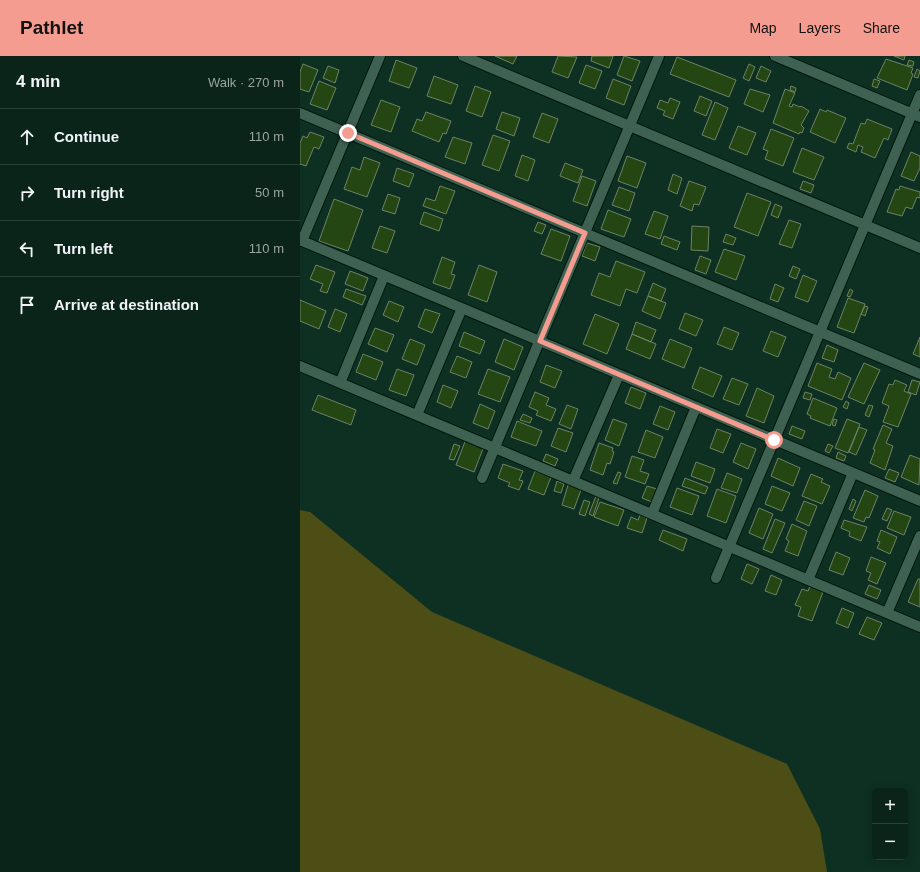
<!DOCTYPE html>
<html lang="en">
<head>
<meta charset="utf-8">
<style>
	:root { --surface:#0a241a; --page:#132c23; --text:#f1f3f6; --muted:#99a4a2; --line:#2a4139; --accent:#f59c91 }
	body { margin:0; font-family:Helvetica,sans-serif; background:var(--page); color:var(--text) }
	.controls { position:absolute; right:12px; bottom:12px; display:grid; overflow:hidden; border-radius:6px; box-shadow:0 2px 10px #0003 }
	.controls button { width:36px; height:36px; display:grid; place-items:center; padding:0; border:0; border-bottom:1px solid var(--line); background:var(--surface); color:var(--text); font:20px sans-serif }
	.stop { position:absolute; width:12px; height:12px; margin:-9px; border:3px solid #f59c91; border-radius:50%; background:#fff }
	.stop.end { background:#f59c91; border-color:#fff; box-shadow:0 1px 4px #0008 }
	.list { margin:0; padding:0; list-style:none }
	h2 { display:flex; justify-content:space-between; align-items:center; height:52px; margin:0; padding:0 16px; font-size:17px }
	h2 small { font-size:13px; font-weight:400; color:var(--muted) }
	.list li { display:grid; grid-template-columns:26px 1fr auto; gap:12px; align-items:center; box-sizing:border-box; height:56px; padding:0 16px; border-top:1px solid var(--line) }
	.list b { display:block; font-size:15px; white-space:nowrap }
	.list em { font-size:13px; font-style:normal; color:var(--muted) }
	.icon { flex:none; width:22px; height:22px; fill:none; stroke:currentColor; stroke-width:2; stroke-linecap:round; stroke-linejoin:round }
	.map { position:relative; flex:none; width:620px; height:816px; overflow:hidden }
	header { display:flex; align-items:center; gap:24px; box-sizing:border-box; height:56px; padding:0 20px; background:var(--accent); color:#111 }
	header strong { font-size:19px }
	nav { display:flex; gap:22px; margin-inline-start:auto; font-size:14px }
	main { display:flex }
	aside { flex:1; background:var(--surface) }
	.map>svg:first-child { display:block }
</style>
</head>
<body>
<header>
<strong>Pathlet</strong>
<nav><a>Map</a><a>Layers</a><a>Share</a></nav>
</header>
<main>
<aside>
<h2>4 min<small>Walk · 270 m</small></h2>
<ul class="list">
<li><svg class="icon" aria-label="ahead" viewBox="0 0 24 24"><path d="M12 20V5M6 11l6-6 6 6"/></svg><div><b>Continue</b></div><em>110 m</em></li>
<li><svg class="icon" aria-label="right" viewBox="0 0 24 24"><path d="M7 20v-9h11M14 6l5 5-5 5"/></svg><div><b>Turn right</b></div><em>50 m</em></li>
<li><svg class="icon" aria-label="left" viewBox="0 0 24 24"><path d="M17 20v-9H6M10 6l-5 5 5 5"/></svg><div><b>Turn left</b></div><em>110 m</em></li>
<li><svg class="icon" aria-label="arrive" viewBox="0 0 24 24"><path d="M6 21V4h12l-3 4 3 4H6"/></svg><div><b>Arrive at destination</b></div></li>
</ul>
</aside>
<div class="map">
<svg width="620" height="816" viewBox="0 0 620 816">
	<rect width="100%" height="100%" fill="#0d3022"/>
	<path fill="#4d4e16" d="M0,454l10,2 122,100 355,152 33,65 7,43h-527z"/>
	<path fill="#244612" stroke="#6e8266" d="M195,0h22l-4,8z
		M258,0l19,1 -9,21 -16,-6z
		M292,0h21l-4,12 -18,-7z
		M324,0l16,5 -8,20 -15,-6z
		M594,0h11l-1,4z
		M377,1l59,23 -7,17 -59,-23z
		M586,3l27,9 -2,5 2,1 -6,16 -30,-12z
		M96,4l21,8 -8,20 -20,-7z
		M609,4l5,2 -1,4 -6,-1z
		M3,8l15,6 -9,22 -9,-3v-17z
		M449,8l6,3 -6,14 -6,-3z
		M286,9l16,6 -7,18 -16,-6z
		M28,10l11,4 -4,13 -12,-5z
		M461,10l10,5 -5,11 -10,-4z
		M617,13l3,2 -2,7 -4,-1z
		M134,20l24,9 -7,19 -24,-8z
		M313,23l18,7 -7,19 -18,-7z
		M574,23l6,2 -3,7 -5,-2z
		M19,25l17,7 -9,22 -17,-6z
		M175,30l16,6 -9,25 -16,-6z
		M491,30l5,2 -1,4 -5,-2z
		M450,33l20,6 -7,17 -19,-8z
		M485,33l10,4 -6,13 3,1 1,-3 7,3 1,-1 8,5 -8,14 3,3 -2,5 -2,-1 -1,2 -26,-11z
		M400,40l12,5 -6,15 -12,-5z
		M370,42l10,4 -7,17 -10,-4 2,-4 -8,-3 3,-8 8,3z
		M81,44l19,7 -9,25 -20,-7z
		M415,46l13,6 -13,32 -13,-5z
		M520,53l6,3 1,-2 19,8 -11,25 -25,-11z
		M126,56l25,9 -5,13 -3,-1 -4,9 -27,-11 5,-12 5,2z
		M202,56l18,6 -6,18 -18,-7z
		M242,57l16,6 -9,24 -16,-6z
		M567,63l25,10 -4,11 -4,-2 -9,20 -14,-6 2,-5 -5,-2 -2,7 -9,-4 2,-5 4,1 8,-21 4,1z
		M438,70l18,7 -9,22 -18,-7z
		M471,73l23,9 -11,28 -18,-7 3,-8 -5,-2z
		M10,76l14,5 -5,12 -5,-2 -8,19 -6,-2v-21l3,-7 4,2z
		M193,79l17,6 -11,30 -17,-6z
		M153,81l19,6 -7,21 -20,-7z
		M502,92l22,9 -10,23 -21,-8z
		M611,96l9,4v12l-6,13 -13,-5z
		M222,99l13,5 -7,21 -13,-5z
		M327,100l19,7 -9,25 -19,-7z
		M64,101l16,6 -13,34 -23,-8 8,-22 8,3z
		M265,107l18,7 -5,13 -18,-7z
		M97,112l17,6 -5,13 -16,-6z
		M373,118l9,4 -5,16 -9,-4z
		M282,120l14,5 -9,25 -14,-5z
		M389,125l17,6 -7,18 -5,-1 -2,7 -12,-5z
		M503,125l11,4 -3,8 -11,-4z
		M140,130l15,5 -9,23 -23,-8 3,-8 9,3z
		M600,130l20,6v6l-3,-1 -5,12 -6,-2 -4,9 -15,-4 9,-23 3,1z
		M319,131l16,6 -6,18 -17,-6z
		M447,137l24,9 -13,34 -24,-9z
		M88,138l12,4 -5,16 -13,-4z
		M34,143l29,11 -15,41 -29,-10z
		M475,148l7,3 -4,11 -7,-3z
		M308,154l23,9 -7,18 -23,-8z
		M354,155l14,5 -8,23 -15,-5z
		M124,156l19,7 -4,12 -19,-7z
		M489,164l12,4 -9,24 -13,-4z
		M238,166l8,3 -4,9 -8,-3z
		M80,170l15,5 -8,22 -15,-5z
		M392,170l17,1 -1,24 -17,-1z
		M251,173l19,7 -9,25 -20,-7z
		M426,178l10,4 -3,7 -10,-3z
		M364,180l16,6 -3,8 -16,-6z
		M287,187l13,4 -5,14 -13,-5z
		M424,193l21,7 -9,24 -21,-8z
		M400,200l11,4 -5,14 -11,-4z
		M142,201l13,5 -4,12 4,1 -5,14 -17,-6z
		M316,205l29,11 -8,21 -11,-4 -6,17 -29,-11 8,-22 11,4z
		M16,209l19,7 -8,21 -7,-2 3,-7 -13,-5z
		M179,209l18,7 -10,30 -19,-7z
		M493,210l7,3 -4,10 -7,-3z
		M50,215l18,7 -5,13 -18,-7z
		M503,219l14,6 -9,21 -13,-5z
		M353,227l13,6 -5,12 -13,-5z
		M475,228l9,4 -6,14 -8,-3z
		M46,233l20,7 -4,9 -19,-8z
		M550,233l3,2 -3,6 -3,-1z
		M348,240l18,7 -6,16 -18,-8z
		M548,242l17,6 -11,29 -17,-6z
		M0,244l26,11 -7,18 -19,-8z
		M89,245l15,6 -6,15 -15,-7z
		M565,250l3,1 -3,9 -4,-2z
		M35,253l12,5 -7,18 -12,-5z
		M125,253l15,5 -8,19 -14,-6z
		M385,257l18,7 -7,16 -17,-7z
		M295,258l24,10 -12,30 -24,-10z
		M336,266l20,8 -5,12 -19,-8z
		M424,271l15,6 -7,17 -15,-6z
		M75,272l19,7 -7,17 -19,-8z
		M471,275l15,6 -8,20 -15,-6z
		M164,276l21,9 -5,13 -21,-8z
		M332,278l24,10 -6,15 -24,-10z
		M620,281v20l-7,-3z
		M110,283l15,6 -8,20 -15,-6z
		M204,283l19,8 -9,23 -19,-8z
		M370,283l22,9 -8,20 -22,-9z
		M527,289l11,5 -4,12 -12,-4z
		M63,298l20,8 -7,18 -20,-8z
		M157,300l15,6 -6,16 -16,-6z
		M517,307l15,6 -3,8 6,2 3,-7 13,6 -9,22 -34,-14z
		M564,307l16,7 -16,34 -16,-7z
		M246,309l16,6 -7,17 -15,-6z
		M400,311l22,9 -9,21 -21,-9z
		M97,313l17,6 -8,21 -17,-6z
		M188,313l22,8 -10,25 -22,-8z
		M432,322l16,6 -9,21 -16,-6z
		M595,324l12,5 -3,6 7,3 -13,33 -15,-5 6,-16 -7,-3 7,-19 4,1z
		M612,324l8,2 -4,13 -8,-3z
		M143,329l15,6 -7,17 -14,-6z
		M331,331l15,6 -6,16 -15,-6z
		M457,332l17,8 -10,27 -18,-7z
		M235,336l14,6 -3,7 10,4 -5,12 -15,-6 2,-4 -9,-4z
		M505,336l7,2 -2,6 -7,-2z
		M18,339l38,15 -5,15 -39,-15z
		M513,342l24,10 -7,18 -20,-8 1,-2 -4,-2z
		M546,345l3,2 -2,6 -4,-2z
		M180,348l15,7 -7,18 -15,-6z
		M267,349l11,4 -7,20 -12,-5z
		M569,349l4,1 -4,11 -4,-2z
		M360,350l15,6 -7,18 -15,-6z
		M223,358l9,4 -2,5 -10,-3z
		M313,363l14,5 -8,22 -14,-6z
		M534,363l3,1 -2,6 -3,-1z
		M547,363l13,5 -12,29 -13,-5z
		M217,365l25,10 -6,15 -25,-9z
		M583,369l9,4 -6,14 7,3 -8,24 -15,-7 5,-13 -2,-1z
		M492,370l13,5 -3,8 -13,-5z
		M559,371l8,3 -11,25 -7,-3z
		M258,372l15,5 -7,19 -15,-6z
		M417,373l14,5 -8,19 -13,-5z
		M346,374l17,7 -8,21 -17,-6z
		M166,383l18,7 -10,26 -18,-7z
		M299,387l14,5 -1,3 2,1 -4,12 -3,-1 -4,12 -13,-5z
		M441,387l15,6 -8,20 -15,-7z
		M154,388l6,2 -6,14 -5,-1z
		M528,388l5,2 -4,7 -4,-2z
		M538,396l8,4 -2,5 -8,-3z
		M246,398l12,5 -3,7 -12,-5z
		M610,399l10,4 -1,26 -18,-8z
		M332,400l12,4 -4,11 9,3 -4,10 -20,-7z
		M478,402l22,10 -7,18 -22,-10z
		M396,406l19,7 -5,14 -19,-7z
		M203,408l20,7 -4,9 4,1 -4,9 -11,-4 2,-3 -12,-5z
		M589,413l10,4 -4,9 -10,-4z
		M235,415l16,6 -7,18 -16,-6z
		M318,416l3,1 -4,11 -4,-1z
		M427,417l15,6 -5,14 -16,-5z
		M511,418l12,5 -2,3 9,4 -8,18 -20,-8z
		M385,422l23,9 -3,7 -23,-8z
		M257,425l7,3 -3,9 -7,-2z
		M269,426l13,5 -8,22 -12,-4z
		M347,430l10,3 -5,13 -10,-4z
		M472,430l18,7 -8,18 -17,-7z
		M377,432l22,8 -7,19 -22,-8z
		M417,433l19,7 -10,27 -19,-7z
		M565,434l13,6 -9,22 -3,-1 -2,5 -11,-4z
		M296,440l3,2 -6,18 -4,-2z
		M553,443l3,2 -4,10 -3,-2z
		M284,444l6,2 -5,14 -6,-2z
		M504,445l13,5 -8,20 -13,-6z
		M300,446l24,8 -6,16 -24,-9z
		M459,452l14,6 -10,25 -14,-6z
		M587,452l5,2 -5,11 -5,-2z
		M594,455l17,6 -7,18 -17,-7z
		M340,459l7,3 -5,15 -15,-5 4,-11 7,3z
		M475,463l10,4 -13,30 -9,-4z
		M544,464l23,7 -6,14 -12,-5 1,-4 -9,-4z
		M492,468l15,7 -9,25 -13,-5 4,-10 -3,-2z
		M363,474l24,9 -4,12 -24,-11z
		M581,474l16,7 -7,17 -13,-6 3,-6 -3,-1z
		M536,496l14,6 -7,17 -14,-5z
		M571,501l15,6 -9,21 -9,-4 3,-7 -5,-2z
		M447,508l12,5 -7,15 -11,-5z
		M471,519l11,5 -6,15 -11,-4z
		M618,523h2v28l-12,-5z
		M569,529l12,5 -4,9 -12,-5z
		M510,530l13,6 -11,29 -14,-5 3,-9 -6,-2 7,-16 6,2z
		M542,552l12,5 -6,15 -12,-5z
		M567,561l15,6 -8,17 -15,-6z"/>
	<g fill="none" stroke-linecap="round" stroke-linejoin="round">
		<defs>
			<path id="minor" d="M163,0l457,192
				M0,57l620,261
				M0,184l620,261
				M0,310l620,261
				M40,327l44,-107
				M117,359l45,-107
				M182,422l177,-422
				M273,425l46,-106
				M352,458l44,-107
				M416,522l204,-483
				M508,524l45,-107
				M587,557l33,-77"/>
			<path id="tertiary" d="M475,0l145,61
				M2,185l78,-185"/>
		</defs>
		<use href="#minor" stroke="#00170d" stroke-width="12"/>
		<use href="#tertiary" stroke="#00170d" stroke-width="12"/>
		<use href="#minor" stroke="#3e6151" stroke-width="10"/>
		<use href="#tertiary" stroke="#3e6151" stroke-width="10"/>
	</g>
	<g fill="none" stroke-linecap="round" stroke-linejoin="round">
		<path stroke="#f59c91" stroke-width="5" d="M48,77l237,100 -45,108 234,99"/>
	</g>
</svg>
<div class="controls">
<button>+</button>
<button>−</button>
</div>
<div class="stop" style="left:474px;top:384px"></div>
<div class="stop end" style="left:48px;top:77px"></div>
</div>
</main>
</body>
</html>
